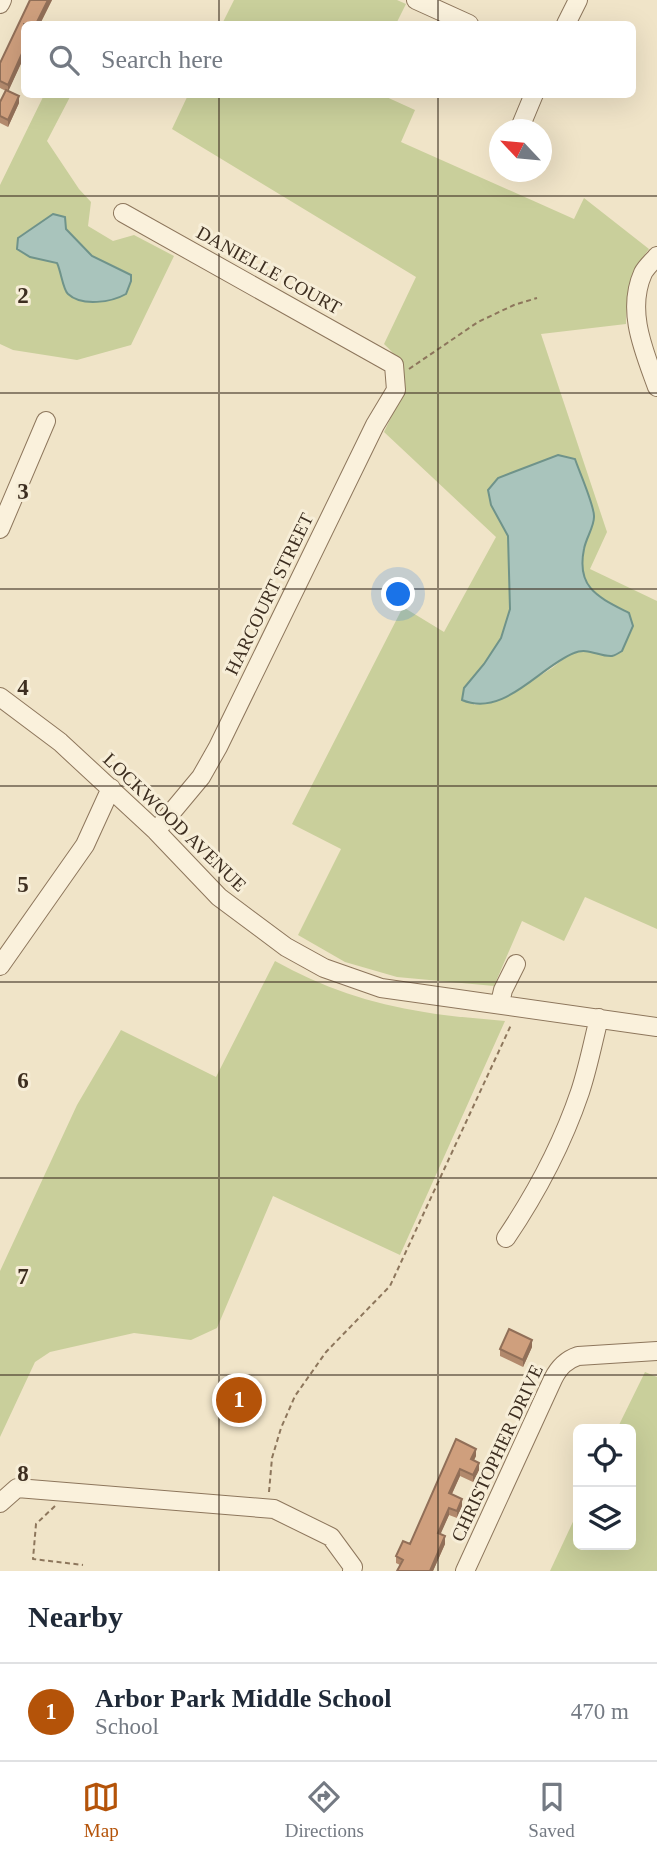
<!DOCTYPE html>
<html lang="en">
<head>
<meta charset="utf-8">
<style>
	:root { --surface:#fff; --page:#f2f2f3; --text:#1f2937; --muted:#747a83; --line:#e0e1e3; --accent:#b45309 }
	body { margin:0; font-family:Georgia,serif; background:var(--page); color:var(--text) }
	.controls { position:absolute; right:21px; bottom:21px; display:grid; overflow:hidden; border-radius:10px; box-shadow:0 7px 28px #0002 }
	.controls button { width:63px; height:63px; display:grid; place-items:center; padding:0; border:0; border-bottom:2px solid var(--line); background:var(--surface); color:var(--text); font:35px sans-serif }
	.compass { position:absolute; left:489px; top:119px; width:63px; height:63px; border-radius:50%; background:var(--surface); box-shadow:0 7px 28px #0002; rotate:296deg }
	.you { position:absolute; left:399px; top:595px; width:24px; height:24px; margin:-18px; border:5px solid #fff; border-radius:50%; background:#1a73e8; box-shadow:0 0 0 10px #1a73e833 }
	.badge { display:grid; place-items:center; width:46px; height:46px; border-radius:50%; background:var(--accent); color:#fff; font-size:23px; font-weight:700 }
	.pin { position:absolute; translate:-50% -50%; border:4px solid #fff; box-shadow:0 2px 7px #0006 }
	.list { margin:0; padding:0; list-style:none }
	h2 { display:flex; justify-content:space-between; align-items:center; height:91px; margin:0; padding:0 28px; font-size:30px }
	h2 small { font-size:23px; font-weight:400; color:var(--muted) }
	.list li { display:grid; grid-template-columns:46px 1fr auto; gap:21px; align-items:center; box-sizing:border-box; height:98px; padding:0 28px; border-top:2px solid var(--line) }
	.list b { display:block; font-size:26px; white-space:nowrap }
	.list p { margin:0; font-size:23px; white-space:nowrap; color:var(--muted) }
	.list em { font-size:23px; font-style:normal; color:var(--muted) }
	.icon { flex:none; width:38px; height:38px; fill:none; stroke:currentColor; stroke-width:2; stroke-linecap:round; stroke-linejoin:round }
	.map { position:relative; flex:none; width:657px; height:1571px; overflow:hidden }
	.search { position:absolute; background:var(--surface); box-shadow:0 7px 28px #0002; left:21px; right:21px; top:21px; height:77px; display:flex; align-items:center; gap:18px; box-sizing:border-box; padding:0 24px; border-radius:10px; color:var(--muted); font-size:26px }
	.sheet { height:189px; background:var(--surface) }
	nav { display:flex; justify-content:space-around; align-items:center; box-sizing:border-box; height:98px; border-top:2px solid var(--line); background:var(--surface); font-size:19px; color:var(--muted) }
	nav a { display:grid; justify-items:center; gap:4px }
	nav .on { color:var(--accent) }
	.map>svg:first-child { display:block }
</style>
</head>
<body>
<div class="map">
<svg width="657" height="1571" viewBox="0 0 657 1571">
	<rect width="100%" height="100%" fill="#f0e4c8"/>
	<path fill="#c9cf9b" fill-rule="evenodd" d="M234,0h163l9,4 -10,20h-174z
		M44,95h27l-24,46 32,48 12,13 -3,24 25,15 21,-6 40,21 -43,89 -54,15 -64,-10 -13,-6v-159zM53,214l39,42 39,18 -67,2 -7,-13 -27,-6 -12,-20z
		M188,95h194l33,15 -14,32 173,77 10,-21 65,51c-19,24 -22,45 -23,75l-85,10 66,198 -17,37 67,32v328l-72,-32 -21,44 -42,-20 -28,65 -97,-9 -52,-15 -47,-27 43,-86 -49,-25 111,-217 41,25 52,-95 -112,-105c16,-34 34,-58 0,-88l32,-67 -244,-148zM558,455l17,4c4,12 20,47 19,58 0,10 -8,21 -10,32 -8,39 15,48 45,64l3,13 -10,25c-19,8 -29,-5 -47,2 -8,2 -16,10 -23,15 -25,16 -48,33 -78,37l10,-41 17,-26 9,-29 -2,-73 -17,-31 -3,-15 10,-12z
		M275,961c46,26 96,43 149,51 26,5 54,6 81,9l-105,234 -127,-59 -56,132 -26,12 -57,-7 -84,19 -15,10 -35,75v-166l77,-166 44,-75 95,47z
		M645,1372l12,5v194h-107l28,-60v34h53v-116h-14z"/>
	<path fill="#a9c4bc" stroke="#6f938a" stroke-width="2" d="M53,214l12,3 1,12 26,27 39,19v6l-5,13c-14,8 -44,13 -58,0 -5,-4 -7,-23 -11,-31l-27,-6 -13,-8 1,-11z
		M558,455l17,4c4,12 20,48 19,58 0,10 -8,21 -10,32 -8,39 14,48 45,64l4,13 -11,25c-3,2 -6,4 -10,5 -13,1 -24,-9 -38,-3 -35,14 -70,65 -112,47l2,-12 20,-24 17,-26 9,-29 -2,-73 -17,-31 -3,-15 10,-12z"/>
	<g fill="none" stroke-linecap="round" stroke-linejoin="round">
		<defs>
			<path id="minor" d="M416,0l53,24
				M0,4l2,-4
				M566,24l12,-24
				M519,130l15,-36
				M123,213l271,152 2,25 -21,35 -157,322 -17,30 -45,54
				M657,256c-4,5 -11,11 -14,17 -17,38 1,78 14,114
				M0,529l46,-108
				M0,697l60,45 96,89 63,66 67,50 38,21 57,20 276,39
				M0,966l85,-121 26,-57
				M500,1003l3,-13 13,-26
				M506,1238c31,-46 56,-93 74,-146 8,-24 13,-50 19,-74
				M0,1503l17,-15 257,21 57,28 22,30 -1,4
				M465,1571l88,-192c6,-12 13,-19 25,-23l79,-5"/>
		</defs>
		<use href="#minor" stroke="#8d765c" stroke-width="20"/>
		<path stroke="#8d765c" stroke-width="2" stroke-dasharray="5 3.5" stroke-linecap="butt" d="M409,369l69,-47 36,-17 23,-7
			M269,1492l3,-34 9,-30 14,-32 31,-44 64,-66 121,-261
			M55,1506l-19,18 -3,35 50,6"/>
		<use href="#minor" stroke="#faf1dc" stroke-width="18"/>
	</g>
	<path fill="#b2896c" d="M30,0h22l-12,24h-16v33l-16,34 11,5v7l-11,24 -8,-4v-21l6,-11 -6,-3v-25z
		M532,1347l-9,20 -23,-11v-7z
		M456,1439l20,17 -2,4 5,10 -6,12 -13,-6 -8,18 10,12 -5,12 -8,-3 -9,19 5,10 -12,27h-36l3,-6 -4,-2v-7l14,-12z"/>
	<path fill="#916f58" d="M48,0h4l-12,24h-4z
		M24,49v8l-16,35v-7z
		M19,96v7l-11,24v-7z
		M532,1340v7l-9,20v-7z
		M476,1449v7l-5,10v-7z
		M479,1463v7l-6,12v-7z
		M460,1469v7l-11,24v-7z
		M462,1499v7l-5,12v-7z
		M449,1508v7l-11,25v-7z
		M445,1536v8l-12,27h-3z"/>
	<path fill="#cf9f7d" stroke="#916f58" stroke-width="2" d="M30,0h18l-12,24h-12v25l-16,36 -8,-4v-18z
		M6,90l13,6 -11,24 -8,-4v-14z
		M509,1329l23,11 -9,20 -23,-11z
		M456,1439l20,10 -5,10 8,4 -6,12 -13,-6 -11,24 13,6 -5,12 -8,-3 -11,25 7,3 -15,35h-33l6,-11 -7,-4 7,-15 7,3z"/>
	<path fill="none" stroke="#3d2e20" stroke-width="2" stroke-opacity="0.55" d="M219,0v24M438,0v24M219,94v1477M438,94v1477M0,196h657M0,393h657M0,589h657M0,786h657M0,982h657M0,1178h657M0,1375h657"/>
	<g text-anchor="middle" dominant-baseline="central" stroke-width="6" stroke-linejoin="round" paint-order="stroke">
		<g font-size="19" fill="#3d2e20" stroke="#f7eed8">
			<text transform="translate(269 270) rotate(29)">DANIELLE COURT</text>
			<text transform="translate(269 594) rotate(-64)">HARCOURT STREET</text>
			<text transform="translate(175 822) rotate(44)">LOCKWOOD AVENUE</text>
			<text transform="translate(497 1453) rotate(-65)">CHRISTOPHER DRIVE</text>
		</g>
	</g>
	<g font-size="23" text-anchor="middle" font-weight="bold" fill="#3d2e20" stroke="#f7eed8" stroke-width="6" stroke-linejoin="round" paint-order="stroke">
		<text x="23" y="303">2</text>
		<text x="23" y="499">3</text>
		<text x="23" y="695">4</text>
		<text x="23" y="892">5</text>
		<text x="23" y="1088">6</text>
		<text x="23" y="1284">7</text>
		<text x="23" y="1481">8</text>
	</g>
</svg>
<div class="controls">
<button><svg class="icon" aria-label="locate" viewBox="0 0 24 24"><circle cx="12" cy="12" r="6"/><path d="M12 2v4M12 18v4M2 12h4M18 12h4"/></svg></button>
<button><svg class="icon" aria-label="layers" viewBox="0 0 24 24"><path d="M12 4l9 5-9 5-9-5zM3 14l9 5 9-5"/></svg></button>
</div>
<svg class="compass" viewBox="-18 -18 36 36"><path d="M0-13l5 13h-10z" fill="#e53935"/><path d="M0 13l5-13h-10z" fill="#747a83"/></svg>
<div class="you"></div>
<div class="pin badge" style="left:239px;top:1400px">1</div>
<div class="search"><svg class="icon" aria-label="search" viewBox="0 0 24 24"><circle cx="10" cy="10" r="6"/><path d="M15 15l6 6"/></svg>Search here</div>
</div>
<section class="sheet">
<h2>Nearby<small></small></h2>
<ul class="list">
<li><span class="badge">1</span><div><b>Arbor Park Middle School</b><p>School</p></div><em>470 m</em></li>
</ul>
</section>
<nav>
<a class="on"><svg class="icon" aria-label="map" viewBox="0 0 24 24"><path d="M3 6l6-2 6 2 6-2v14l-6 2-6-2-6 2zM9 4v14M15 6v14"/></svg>Map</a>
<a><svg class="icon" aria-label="directions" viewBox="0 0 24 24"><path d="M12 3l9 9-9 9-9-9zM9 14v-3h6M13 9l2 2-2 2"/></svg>Directions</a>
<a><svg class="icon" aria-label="saved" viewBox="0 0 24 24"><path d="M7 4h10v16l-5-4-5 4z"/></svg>Saved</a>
</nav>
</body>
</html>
